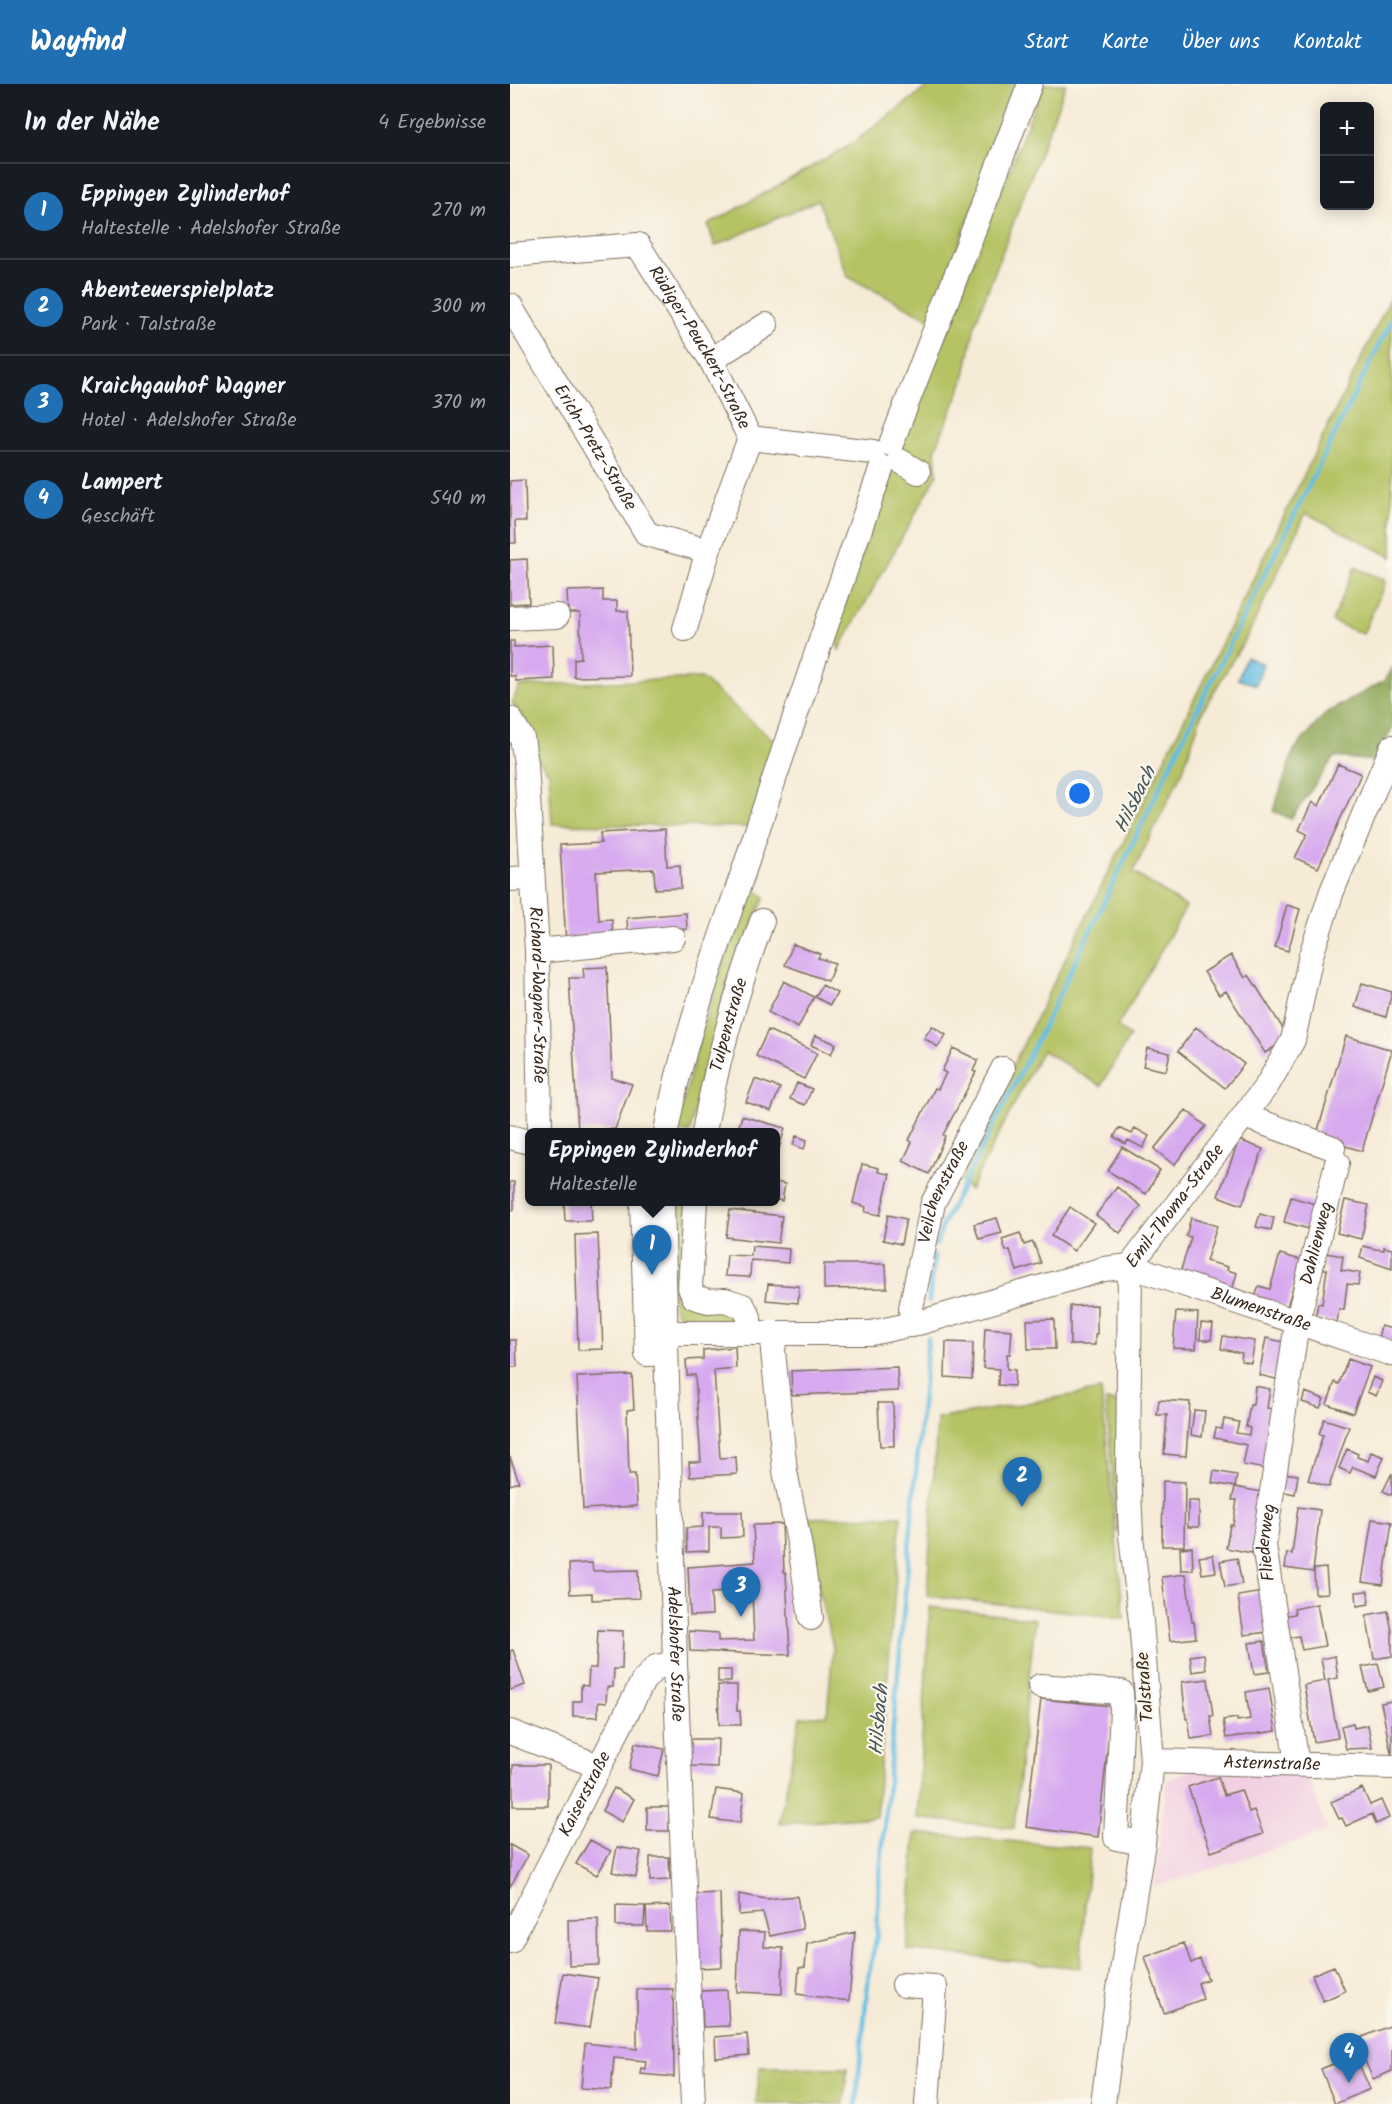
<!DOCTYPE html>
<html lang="de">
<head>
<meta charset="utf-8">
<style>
	:root { --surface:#171b24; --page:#20242c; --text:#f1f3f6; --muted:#9ea1a6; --line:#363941; --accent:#1f6fb2 }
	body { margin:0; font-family:Kalam,sans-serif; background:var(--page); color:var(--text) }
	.controls { position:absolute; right:18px; top:18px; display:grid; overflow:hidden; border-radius:9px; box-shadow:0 3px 15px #0003 }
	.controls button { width:54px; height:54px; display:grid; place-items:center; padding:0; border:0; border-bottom:2px solid var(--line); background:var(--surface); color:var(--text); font:30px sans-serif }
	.you { position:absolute; left:570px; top:710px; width:21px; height:21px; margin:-15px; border:4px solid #fff; border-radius:50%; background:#1a73e8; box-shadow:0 0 0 9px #1a73e833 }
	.badge { display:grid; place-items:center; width:39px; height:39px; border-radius:50%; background:var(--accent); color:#fff; font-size:20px; font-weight:700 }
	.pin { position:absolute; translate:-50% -50px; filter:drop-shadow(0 2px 3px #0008) }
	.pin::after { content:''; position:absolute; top:32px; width:21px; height:18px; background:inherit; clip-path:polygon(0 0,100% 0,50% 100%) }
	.popup { position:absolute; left:15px; top:1044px; width:255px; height:78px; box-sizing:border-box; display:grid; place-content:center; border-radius:9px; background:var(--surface); filter:drop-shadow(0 2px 4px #0005); font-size:20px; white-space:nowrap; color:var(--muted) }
	.popup b { font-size:22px; color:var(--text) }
	.popup::after { content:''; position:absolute; left:50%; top:100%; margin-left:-12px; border:12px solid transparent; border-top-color:var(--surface) }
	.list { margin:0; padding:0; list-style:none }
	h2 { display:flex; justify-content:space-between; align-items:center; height:78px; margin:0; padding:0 24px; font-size:26px }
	h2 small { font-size:20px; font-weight:400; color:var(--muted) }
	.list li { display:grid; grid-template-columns:39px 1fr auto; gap:18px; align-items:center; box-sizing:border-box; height:96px; padding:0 24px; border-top:2px solid var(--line) }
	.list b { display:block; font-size:22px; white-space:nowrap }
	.list p { margin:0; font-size:20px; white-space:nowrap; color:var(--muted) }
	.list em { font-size:20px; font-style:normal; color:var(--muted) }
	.map { position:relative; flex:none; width:882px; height:2020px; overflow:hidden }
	header { display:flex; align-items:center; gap:36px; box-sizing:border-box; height:84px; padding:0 30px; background:var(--accent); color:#fff }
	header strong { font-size:28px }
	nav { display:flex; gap:33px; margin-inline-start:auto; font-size:21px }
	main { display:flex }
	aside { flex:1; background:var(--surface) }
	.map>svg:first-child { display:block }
</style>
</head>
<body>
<header>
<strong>Wayfind</strong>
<nav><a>Start</a><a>Karte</a><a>Über uns</a><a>Kontakt</a></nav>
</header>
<main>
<aside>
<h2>In der Nähe<small>4 Ergebnisse</small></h2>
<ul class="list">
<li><span class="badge">1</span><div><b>Eppingen Zylinderhof</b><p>Haltestelle · Adelshofer Straße</p></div><em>270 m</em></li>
<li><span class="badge">2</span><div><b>Abenteuerspielplatz</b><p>Park · Talstraße</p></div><em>300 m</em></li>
<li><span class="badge">3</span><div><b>Kraichgauhof Wagner</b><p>Hotel · Adelshofer Straße</p></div><em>370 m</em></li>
<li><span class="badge">4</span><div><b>Lampert</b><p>Geschäft</p></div><em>540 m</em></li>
</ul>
</aside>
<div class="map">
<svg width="882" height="2020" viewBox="0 0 882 2020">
	<rect width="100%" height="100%" fill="#fbf7ec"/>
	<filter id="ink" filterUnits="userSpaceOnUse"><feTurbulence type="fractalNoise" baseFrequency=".0167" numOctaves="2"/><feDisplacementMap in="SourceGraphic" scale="12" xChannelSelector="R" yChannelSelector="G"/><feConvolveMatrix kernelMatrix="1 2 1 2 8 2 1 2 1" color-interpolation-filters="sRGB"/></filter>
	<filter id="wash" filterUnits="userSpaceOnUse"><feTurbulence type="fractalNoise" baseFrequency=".008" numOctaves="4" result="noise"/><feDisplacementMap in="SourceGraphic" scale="24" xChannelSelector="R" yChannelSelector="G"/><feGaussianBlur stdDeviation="1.35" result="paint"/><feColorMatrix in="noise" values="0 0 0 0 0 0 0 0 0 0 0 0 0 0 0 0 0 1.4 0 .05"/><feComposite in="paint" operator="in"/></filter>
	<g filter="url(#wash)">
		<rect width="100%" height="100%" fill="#f6ebd7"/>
		<path fill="#f2d0e2" d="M684,1684l112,4 22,60 -174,55 13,-106z"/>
		<path fill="#b5c365" stroke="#787642" stroke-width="1.5" d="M421,0h89l-90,235 -82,-42 -30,-77 -103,46 -7,-21 142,-80z
			M533,0h23l-91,240 -11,56 -29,70 2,25 -98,175 -4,-19 62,-175z
			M882,211v262l-86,-44 -57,120 -46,77 -20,60 -50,102 53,35 -69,120 13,9 -29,50 -59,-36 -72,140 -13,-12 260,-525z
			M845,483l31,14 -23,53 -31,-13z
			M191,594l76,65 -27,84 -198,-3 -3,-51 -12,-15 -11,-38 -14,-17 7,-17z
			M239,801l16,12 -9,19 -48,156 -6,-1 -12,61h-14l24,-97z
			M161,1118h17l-5,92 51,18 2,9 -42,4 -13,-5 -8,-15z
			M591,1306l23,228 -197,-22 10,-177z
			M596,1317l15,1 1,130h-4z
			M391,1432l-25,301 -97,7 21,-107 27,-2 6,-68 -33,-129z
			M420,1523l105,12 -21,209 -97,-10z
			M405,1749l175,15 -10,120 -173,-18z
			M250,1983l87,1 -3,36h-88z"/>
		<path fill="#90a95a" stroke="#666a3c" stroke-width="1.5" d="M882,584v61l-18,32 -40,-4 -43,62 -18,-8 21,-61 32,-37 58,-32z"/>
		<path fill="#64bde2" stroke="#507480" stroke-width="1.5" d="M736,573l17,7 -7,21 -18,-6z"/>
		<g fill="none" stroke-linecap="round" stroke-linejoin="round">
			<path stroke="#64bde2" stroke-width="4.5" d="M426,1161l7,-21 102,-200 150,-310 197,-395
				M419,1217l5,-45
				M346,2020l13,-132 8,-37 2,-50 49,-547"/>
		</g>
		<g id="blocks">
			<path fill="#d7aaef" d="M15,396l1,41h-11l1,22h-6v-62z
				M17,475l2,44 -19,1v-44z
				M93,506v11h14v10h11l2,65 -56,1v-18l7,-1 -1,-45h-12l-1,-22z
				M0,557h4v6l39,-2 1,34 -38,2 -1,-5h-5z
				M828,680l23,10 -43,94 -23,-10 12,-24 -8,-4 13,-28 7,4z
				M155,745l2,37 13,-1 1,23 -26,1 -1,-20 -58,3 3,48 13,-1 1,22 -47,2 -6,-98 41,-2 -1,-10z
				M777,821l13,4 -12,42 -13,-4z
				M176,829l1,16 -59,4 -1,-15z
				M283,860l27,10 -2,4 17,5 -7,18 -43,-16z
				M721,871l14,23 4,-3 40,63 -24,15 -39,-62 -7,4 -15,-23z
				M97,883l5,111 20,6 -17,45 -37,2 -9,-153h15l-1,-10z
				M274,897l30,16 -16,31 -30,-16z
				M852,899l30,9 -6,25 -31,-10z
				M312,901l15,8 -7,12 -15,-8z
				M422,942l14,9 -8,12 -14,-9z
				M686,943l48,37 -19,24 -47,-37z
				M258,946l49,23 -13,26 -48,-23z
				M305,951l21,9 -5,10 -20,-9z
				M836,952l46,14 -30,101 -46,-14z
				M443,964l25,12 -5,11 3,1 -33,63 2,1 -16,38 -26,-13 9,-19 -3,-2 26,-52 3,1 8,-16 -4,-2z
				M637,964l23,5 -4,18 -23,-5z
				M245,995l25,9 -9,23 -25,-9z
				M287,999l15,6 -7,16 -15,-6z
				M676,1026l20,16 -32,39 -20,-16z
				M232,1032l43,12 -9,32 -1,-28h-38z
				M609,1044l13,6 3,-6 14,8 -6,12 -15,-8 -2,4 -12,-7z
				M286,1052l11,4 -3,9 -11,-4z
				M729,1056l24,9 -21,56 -24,-9z
				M612,1063l38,23 -14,24 -38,-23z
				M352,1080l17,4 -1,4 12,2 -10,41 -15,-3 1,-5 -13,-4z
				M0,1098h4v28h-4z
				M265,1098l10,2 -3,17 -7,-2z
				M607,1103l24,19 -21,27 -24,-18z
				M781,1113l24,7 -6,25 -25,-7z
				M835,1116l24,5 -8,34 -24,-6z
				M54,1118h27l1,19h-27z
				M560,1123l24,16 -20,28 -23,-15z
				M220,1126l52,6 -4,27 -52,-6z
				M750,1130l14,4 -3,12 -15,-3z
				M378,1131l18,4 -5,25 -18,-4z
				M487,1134l5,15 -23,6 -5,-15z
				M681,1134l26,8 -11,35 22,6 -1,3 10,3 -6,21 -51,-21 11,-36 -5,-1z
				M510,1149l4,12 9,-3 8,21 -24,8 -7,-21 -4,1 -4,-12z
				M88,1150l5,115 -25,1 -3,-115z
				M242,1162l37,3 -1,14 -37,-3 -1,17 -25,-1 2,-21 24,1z
				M853,1162l12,3 9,1v-3l8,2v20l-32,-11z
				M815,1169l18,3 -2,14 19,3 -2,12 -11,-1 -3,26 -5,-1 -2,13 -22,-3 3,-16 4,1 5,-35h-4z
				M770,1170l21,6 -14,47 -32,-10 4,-11 11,3z
				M314,1180h62l1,24 -63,1z
				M258,1200l31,2 -1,17 -32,-3z
				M587,1221v29h-2v11h-25v-39z
				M666,1228l22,1 -2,36 -23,-1z
				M544,1235l1,30h-27l-1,-29z
				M691,1239l12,1 -2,16h-11z
				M871,1242l11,3v13l-14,-4z
				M475,1244l27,2 -2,24h-3v15l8,1 -1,16 -16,-1 1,-16 -16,-1z
				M713,1252l32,5 -4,22 -10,-2 1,-8 -21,-4z
				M756,1254l22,5 -8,37 -21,-5z
				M0,1256h6l1,27h-7z
				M436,1258l27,1 -1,36 -27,-2z
				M225,1263l1,21 -22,2 6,88 16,-1 1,17 -47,3 -1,-15h12l-6,-87h-8l-1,-15 17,-1v-9z
				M838,1275l22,8 -17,46 -26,-9 8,-22 4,2z
				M387,1283l1,24 -106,4 -1,-24z
				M122,1291l2,34 -7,1 2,64h6l2,32 -54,3 -6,-132z
				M863,1293l9,4 -6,15 -9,-4z
				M745,1302l15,3 -3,19 8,1 -10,60 -22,-4 4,-20 -33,-7 2,-10 6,1 2,-10 15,3 -3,11 13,2 1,-7 -4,-1 4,-22h3z
				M795,1308l19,7 -4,9 -18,-6z
				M649,1316l31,2 -4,54 -22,-2 3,-39h-10z
				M368,1319h15l1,43h-14z
				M684,1326l11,1 -3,26 -11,-2z
				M814,1335l25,8 -20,60 -21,-7 15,-45 -4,-1z
				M837,1365l11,5 -1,3 11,4 3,-9 13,5 -8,19 -23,-9 -3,6 -11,-5z
				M0,1373l9,25 -9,3z
				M704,1387l23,4 -2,12 -23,-4z
				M772,1389l16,2 -3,19 -15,-3z
				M882,1389v22l-9,-4z
				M653,1397l22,1 -1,64h-22z
				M725,1403l27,5 -10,61 -26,-5 4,-23h3l4,-25h-5z
				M678,1417h11v26h-11z
				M788,1423l22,3 -7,62 -28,-4 2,-15 5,1z
				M193,1428h39l1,25 -22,1v-11h-12v24l-22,1 -1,-24 17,-1z
				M862,1435l20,3 -9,63 -21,-3z
				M272,1440l2,48h2l4,83 -100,-4 -1,-20 29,2v8l36,-1 -2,-49 -41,2 1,22 -22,1 -2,-49 67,-5 -2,-37z
				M682,1463l1,23h-12l-1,-22z
				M703,1471l3,17 -14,2 -3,-17z
				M727,1474l5,26 -17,3 -5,-26z
				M82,1479l1,8 45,-1 1,28 -47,2v-7l-22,1 -1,-30z
				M816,1484l2,25 -13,1 -1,-25z
				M676,1490l6,48h2l2,16 -26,3 -8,-64z
				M858,1507l1,13 -12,2 -1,-14z
				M752,1508l6,40 -24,3 -6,-39z
				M807,1520l8,42 -23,4 -3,-14 -12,2 -4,-22 12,-2 -1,-5z
				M878,1527l4,20v25l-18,3 -8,-44z
				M88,1546l25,1 -1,38h-8l-1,18h-6l-1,16 -8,-1v15l-25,-1v-15h8v-16l7,1 1,-18h7z
				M754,1557l5,31 -15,2 -5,-31z
				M3,1566l12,35 -15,5v-39z
				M694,1570l2,16 -14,2 -2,-16z
				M825,1572l3,22 -10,2 10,58 -24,4 -10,-57 21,-4 -4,-22z
				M868,1580l6,23 -16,4 -6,-24z
				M208,1586h13v12h-13z
				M698,1595l5,37h-3l3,20 -22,3 -3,-20h-2l-4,-37z
				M208,1601h19v26h3l1,14h-22z
				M759,1604l7,43 -50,7 -3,-18 14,-2v3l13,-2 -4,-27z
				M531,1615l71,7 -14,131 -72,-10z
				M882,1617v52h-1l-10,-50z
				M843,1639l1,5 14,-3 4,23 -26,1 -5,-23z
				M181,1655h27l-1,28 -27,-1z
				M125,1659l29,6 -6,27 -29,-7z
				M3,1681h35v41h-35z
				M708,1693l6,18 17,-5 8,22 5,-2 9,24 -52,18 -23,-65z
				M104,1704l20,11 -12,23 -20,-11z
				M852,1704l8,17 11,-5 8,18 -13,6 -4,-10 -26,12 -4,-8 -3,1 -8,-17z
				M206,1705l28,4 -4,30 -29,-4z
				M137,1723h22v24h-22z
				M80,1756l21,11 -14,24 -21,-11z
				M0,1761l18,10 -18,32z
				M107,1763l24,4 -5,26 -24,-5z
				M140,1773h19l1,23 -20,1z
				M210,1809l2,74 -24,1 -2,-74z
				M229,1810l27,5 31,-3 6,33 -33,7 -7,-23 -24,2z
				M106,1821l29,1 -1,20h-28z
				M160,1822l1,25h-24l-1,-24z
				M88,1835l1,46 -30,1 -1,-46z
				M229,1847l26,1 -1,15 19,1 -1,46 -45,-2z
				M345,1848l-6,69 -52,-7 2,-26 6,-1 2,-23z
				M674,1859l7,20 9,-4 8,20 -10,4 5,16 -39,14 -19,-56z
				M824,1882l11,25 -22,10 -11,-26z
				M53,1889l35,5 -8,50 -35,-5z
				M127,1905h36l1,88 -34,-3 1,-6 4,1 1,-8 -32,-3 -3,32 -30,-2 4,-45 52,6z
				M217,1906l2,36 -26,1 -2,-36z
				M882,1941v46l-19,8 -12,-27 -6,3 -5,-13z
				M237,1950l2,21 -33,3 -1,-21z
				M845,1971l15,34 -35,15 -14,-35z"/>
		</g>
	</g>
	<g filter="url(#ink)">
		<use href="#blocks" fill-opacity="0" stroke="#7c6e5f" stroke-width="1.5"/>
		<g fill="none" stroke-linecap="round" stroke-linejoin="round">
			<defs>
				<g id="minor">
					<path id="s1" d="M0,171l128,-10 73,115 39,78"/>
					<path id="s2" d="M0,222l137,228 61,17"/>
					<path d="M201,276l55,-35"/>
					<path d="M240,354l123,14"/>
					<path d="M381,360l139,-360"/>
					<path d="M390,377l18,11"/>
					<path d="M0,534l47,-2"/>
					<path d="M175,545l23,-78 42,-113"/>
					<path id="s3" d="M0,635l12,19 4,25 11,188 3,181"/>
					<path d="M0,795l22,-1"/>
					<path d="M27,867l136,-13"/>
					<path d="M736,1029l9,7 78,28"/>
					<path d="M156,1048c15,-88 50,-180 79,-265 44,-134 89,-267 137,-400"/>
					<path id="s4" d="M194,1048c13,-72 33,-142 58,-211"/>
					<path d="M0,1053l19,5"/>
					<path d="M132,1118l5,152 19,-1"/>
					<path id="s5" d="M152,1118l13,461 18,441"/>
					<path d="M185,1118l-5,86 4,9 14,4 17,-1 18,6 6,11v15"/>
					<path id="s6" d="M620,1182l138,-182 25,-44 18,-85 21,-64 60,-144"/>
					<path id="s7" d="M402,1241l-1,-17 22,-105 70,-134"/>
					<path id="s8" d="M155,1249h206l51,-11 182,-53 26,-3 262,88"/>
					<path d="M265,1249l-2,18 12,120 15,76 11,71"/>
					<path d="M530,1602l81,6 1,16 -6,130 27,5"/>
					<path d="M0,1648l88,34"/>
					<path id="s9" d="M642,1677l240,6"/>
					<path id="s10" d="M787,1680l-33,-219 33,-222 40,-160"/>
					<path id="s11" d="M0,1857l133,-260 13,-14 19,-4"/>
					<path d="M394,1901l31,2 -8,117"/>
					<path d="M593,2020l10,-78 30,-183 9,-82 -11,-140 -10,-85 -3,-69 2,-201"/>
				</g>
			</defs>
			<use href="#minor" stroke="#7c6e5f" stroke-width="26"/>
			<use href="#minor" stroke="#fff" stroke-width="24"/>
		</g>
	</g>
	<g text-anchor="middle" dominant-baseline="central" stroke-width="4.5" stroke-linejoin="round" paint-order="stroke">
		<g font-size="18" fill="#3b2a1e" stroke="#fbf7ec">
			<text stroke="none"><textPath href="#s1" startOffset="248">Rüdiger-Peuckert-Straße</textPath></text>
			<text stroke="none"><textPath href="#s2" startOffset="165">Erich-Pretz-Straße</textPath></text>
			<text stroke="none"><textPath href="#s3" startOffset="280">Richard-Wagner-Straße</textPath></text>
			<text stroke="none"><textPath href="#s4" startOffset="110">Tulpenstraße</textPath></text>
			<text stroke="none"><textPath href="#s7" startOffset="138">Veilchenstraße</textPath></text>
			<text stroke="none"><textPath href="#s6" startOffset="75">Emil-Thoma-Straße</textPath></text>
			<text stroke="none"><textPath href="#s10" startOffset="528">Dahlienweg</textPath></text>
			<text stroke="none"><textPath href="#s8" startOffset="612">Blumenstraße</textPath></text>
			<text stroke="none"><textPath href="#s10" startOffset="224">Fliederweg</textPath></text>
			<text stroke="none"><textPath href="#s5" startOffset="452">Adelshofer Straße</textPath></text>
			<text transform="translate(636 1603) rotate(-94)">Talstraße</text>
			<text stroke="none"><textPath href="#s9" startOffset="120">Asternstraße</textPath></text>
			<text stroke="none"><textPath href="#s11" startOffset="165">Kaiserstraße</textPath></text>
		</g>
		<g font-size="20" font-style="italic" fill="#475659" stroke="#fbf7ec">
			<text transform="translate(626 716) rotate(-64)">Hilsbach</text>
			<text transform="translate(370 1636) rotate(-85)">Hilsbach</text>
		</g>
	</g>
</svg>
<div class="controls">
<button>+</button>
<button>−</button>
</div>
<div class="you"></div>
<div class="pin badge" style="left:142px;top:1191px">1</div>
<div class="popup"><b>Eppingen Zylinderhof</b>Haltestelle</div>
<div class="pin badge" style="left:512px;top:1423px">2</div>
<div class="pin badge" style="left:231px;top:1533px">3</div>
<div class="pin badge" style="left:839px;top:1999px">4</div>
</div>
</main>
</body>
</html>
